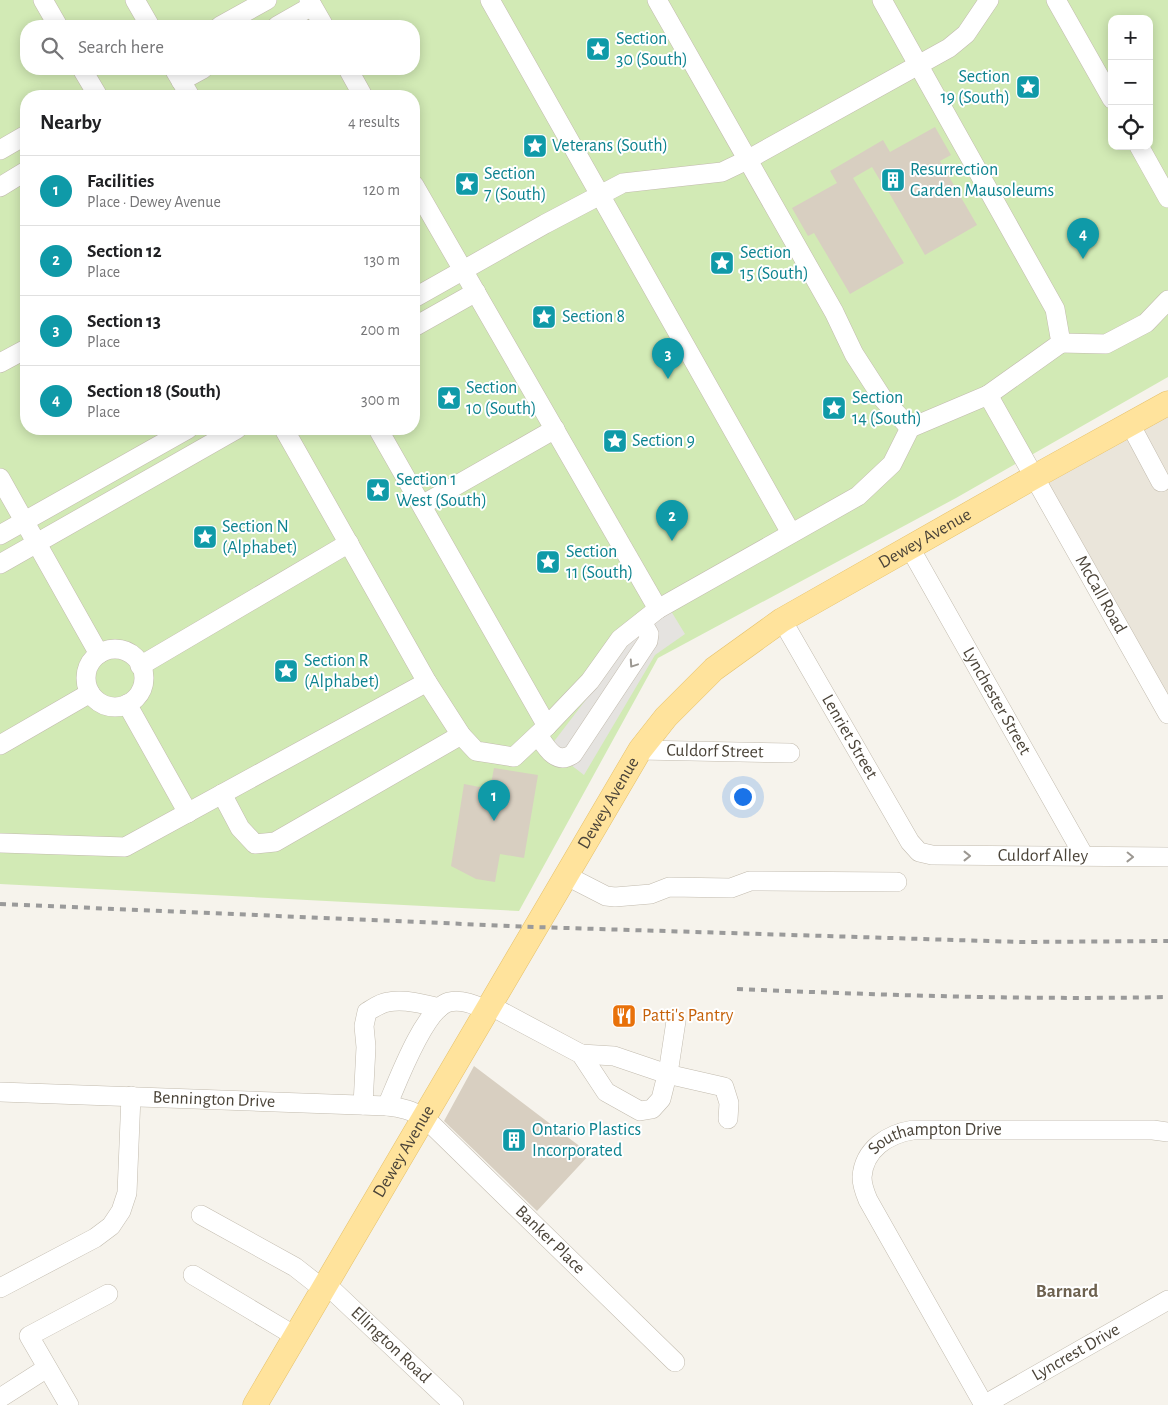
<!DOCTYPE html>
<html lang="en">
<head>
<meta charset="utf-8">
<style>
	:root { --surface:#fff; --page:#f6f6f6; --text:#202124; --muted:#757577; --line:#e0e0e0; --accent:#fc3f1d }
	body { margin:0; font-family:"Alegreya Sans",sans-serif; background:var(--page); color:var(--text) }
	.controls { position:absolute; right:15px; top:15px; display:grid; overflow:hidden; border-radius:10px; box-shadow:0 2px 12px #0003 }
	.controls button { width:45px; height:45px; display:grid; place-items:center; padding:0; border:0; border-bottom:1px solid var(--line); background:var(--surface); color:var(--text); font:25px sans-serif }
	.you { position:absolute; left:742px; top:796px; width:18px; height:18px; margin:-12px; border:4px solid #fff; border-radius:50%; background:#1a73e8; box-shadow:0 0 0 8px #1a73e833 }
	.badge { display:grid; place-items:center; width:32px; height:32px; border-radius:50%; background:var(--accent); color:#fff; font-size:16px; font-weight:700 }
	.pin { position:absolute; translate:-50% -41px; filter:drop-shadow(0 1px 2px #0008) }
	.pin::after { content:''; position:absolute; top:26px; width:18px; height:15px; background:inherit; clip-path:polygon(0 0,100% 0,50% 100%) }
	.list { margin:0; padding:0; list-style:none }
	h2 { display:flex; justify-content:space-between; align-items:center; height:65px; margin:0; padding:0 20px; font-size:21px }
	h2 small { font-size:16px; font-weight:400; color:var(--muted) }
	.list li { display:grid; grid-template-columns:32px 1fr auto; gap:15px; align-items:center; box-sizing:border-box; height:70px; padding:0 20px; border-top:1px solid var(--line) }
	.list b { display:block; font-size:19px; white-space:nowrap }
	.list p { margin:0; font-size:16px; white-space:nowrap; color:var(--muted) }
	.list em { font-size:16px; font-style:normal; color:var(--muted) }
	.icon { flex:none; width:28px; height:28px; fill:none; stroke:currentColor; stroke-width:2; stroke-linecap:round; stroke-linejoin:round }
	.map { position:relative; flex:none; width:1168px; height:1405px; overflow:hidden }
	.search { position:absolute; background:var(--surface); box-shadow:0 2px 12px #0003; left:20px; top:20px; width:400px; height:55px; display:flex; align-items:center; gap:12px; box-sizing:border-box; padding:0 18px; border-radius:20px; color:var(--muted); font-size:19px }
	.panel { position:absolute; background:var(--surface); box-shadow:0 2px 12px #0003; left:20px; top:90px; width:400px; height:345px; border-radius:20px }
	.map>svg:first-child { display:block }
</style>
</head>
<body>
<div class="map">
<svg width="1168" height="1405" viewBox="0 0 1168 1405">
	<rect width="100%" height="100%" fill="#f6f3ec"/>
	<path fill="#eae5da" d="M1168,402v307l-130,-234z"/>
	<path fill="#d2eab5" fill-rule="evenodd" d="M0,0h1168v377l-212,121 -298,160 -139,253 -519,-27zM1112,19h37v127h-37zM26,26h388v43h-388zM26,96h388v333h-388z"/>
	<path fill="#e5e3e0" d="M671,611l14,23 -30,21 -71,120 -35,-27 87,-114z"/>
	<path fill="#d8cfc1" d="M935,127l16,28 -11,6 37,64 -52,30 -37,-64 -1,1 -15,-25 -19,11 51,85 -54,31 -36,-61 -6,3 -16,-28 45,-25 -7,-12 53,-31 7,12z
		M494,768l44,7 -14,83 -24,-4 -5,28 -19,-3 -25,-13 13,-82 26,5z
		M474,1066l116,88 -53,57 -93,-90z"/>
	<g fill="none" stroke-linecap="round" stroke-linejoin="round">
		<defs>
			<g id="minor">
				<path d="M43,0l15,26"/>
				<path d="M135,0l15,26"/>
				<path d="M309,0l15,26"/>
				<path d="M490,0l301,533"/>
				<path d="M657,0l177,312 20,42 29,45 27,29"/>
				<path d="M882,0l173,309 6,34 -73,52"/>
				<path d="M1056,0l56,99"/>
				<path d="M220,26l47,-26"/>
				<path d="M277,26l35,-20"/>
				<path d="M82,69l16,27"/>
				<path d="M174,69l16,27"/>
				<path d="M348,69l15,27"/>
				<path d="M181,81l22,-12"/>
				<path d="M1139,146l29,52"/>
				<path d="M0,150l26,-15"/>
				<path d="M414,185l244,424"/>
				<path d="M0,187l26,-16"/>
				<path d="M414,298l131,-74 78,-41 99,-11 25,-12 202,-112 17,-14 23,-34"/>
				<path d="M414,327l62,-35"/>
				<path d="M1061,343l45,1 40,-21 22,-23"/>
				<path d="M0,363l26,-14"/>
				<path d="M1130,424l31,58"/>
				<path id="s1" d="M284,429l143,253 34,53 15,16 38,6 33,-31 43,-45 30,-42 38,-30 200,-113 34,-32 18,-36 78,-33 180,319"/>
				<path d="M378,429l169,297"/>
				<path d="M0,478l99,176"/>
				<path d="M422,505l133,-76"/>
				<path d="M0,535l188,-106"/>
				<path id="s2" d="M910,548l174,308"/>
				<path d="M0,564l237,-135"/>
				<path id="s3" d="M782,620l128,222 9,10 13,3 236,2"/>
				<circle cx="115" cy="678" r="29"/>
				<path d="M140,666l209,-123"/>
				<path d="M127,704l61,109"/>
				<path d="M538,735c8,12 18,31 35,19l75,-113 1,-7 -7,-12"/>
				<path d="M0,745l90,-52"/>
				<path id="s4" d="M640,750l150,3"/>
				<path d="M222,794l18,34 15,16 20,-2 186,-107"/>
				<path d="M0,843l125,4 302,-165"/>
				<path d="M565,875l41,21 9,1 36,-3 18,-7 62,1 19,-7 147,1"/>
				<path d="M489,1005l92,49 25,38 34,19 12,-2 9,-10 8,-32 7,-46"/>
				<path d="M581,1054l33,2 53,18 57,13 5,16 -1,16"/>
				<path id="s5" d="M0,1092l387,14c15,1 25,5 38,12l250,244"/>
				<path d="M363,1105l3,-58 -2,-21 3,-14c7,-4 13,-9 21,-10 17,-3 36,2 51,6"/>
				<path d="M387,1106c10,-23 37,-97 62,-104 13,-3 26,3 37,8"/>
				<path d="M201,1215l94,52 28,22"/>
				<path d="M193,1275l102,61"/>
				<path id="s6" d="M326,1284l128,121"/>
				<path d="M0,1288l95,-50 16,-12 10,-15 6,-18 4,-97"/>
				<path d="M0,1398l47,-30"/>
				<path d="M69,1405l-40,-69 79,-42"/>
				<path id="s7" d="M984,1405l-116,-205c-3,-7 -6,-15 -6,-23 2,-28 26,-43 51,-47h240l15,2"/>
				<path id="s8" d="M984,1405l184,-105"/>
			</g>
			<g id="major">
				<path id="s9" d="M255,1405l385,-655 26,-33 48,-48 68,-49 252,-143 134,-74"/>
			</g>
		</defs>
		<use href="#minor" stroke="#c2bbae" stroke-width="20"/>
		<use href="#major" stroke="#e6c16a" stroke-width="25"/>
		<use href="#minor" stroke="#fff" stroke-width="19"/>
		<use href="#major" stroke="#ffe39c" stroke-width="24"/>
		<path stroke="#9a9a9a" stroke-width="4" stroke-dasharray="6 6" stroke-linecap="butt" d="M0,904l534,23 486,15 148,-1
			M737,989c144,6 287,11 431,8"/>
	</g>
	<defs><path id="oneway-chevron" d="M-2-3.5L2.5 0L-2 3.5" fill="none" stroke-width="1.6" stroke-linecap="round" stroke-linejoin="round" transform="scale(1.25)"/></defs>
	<g stroke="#9c9892">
		<use href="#oneway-chevron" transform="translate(633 664) rotate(124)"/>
		<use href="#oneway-chevron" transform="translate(967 856)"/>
		<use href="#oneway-chevron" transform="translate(1130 857) rotate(1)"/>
	</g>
	<defs>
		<symbol id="sight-square" viewBox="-11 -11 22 22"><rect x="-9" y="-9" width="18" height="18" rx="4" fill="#0f9aa8" stroke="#fff"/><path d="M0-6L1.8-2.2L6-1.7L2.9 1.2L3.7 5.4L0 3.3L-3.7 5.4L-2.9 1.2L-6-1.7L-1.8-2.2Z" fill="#fff"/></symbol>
		<symbol id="building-square" viewBox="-11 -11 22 22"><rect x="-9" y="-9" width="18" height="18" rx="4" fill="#0f9aa8" stroke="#fff"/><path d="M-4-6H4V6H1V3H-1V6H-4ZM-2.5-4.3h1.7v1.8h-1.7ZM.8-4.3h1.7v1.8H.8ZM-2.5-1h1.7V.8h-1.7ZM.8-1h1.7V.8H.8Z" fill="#fff"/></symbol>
		<symbol id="restaurant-square" viewBox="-11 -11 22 22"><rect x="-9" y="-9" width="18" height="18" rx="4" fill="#e8710a" stroke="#fff"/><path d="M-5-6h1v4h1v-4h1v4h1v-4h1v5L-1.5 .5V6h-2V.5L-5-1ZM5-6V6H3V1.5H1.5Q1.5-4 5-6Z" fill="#fff"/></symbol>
	</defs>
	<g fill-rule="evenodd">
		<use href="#sight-square" x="584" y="35" width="28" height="28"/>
		<use href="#sight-square" x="1014" y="73" width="28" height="28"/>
		<use href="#sight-square" x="521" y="132" width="28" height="28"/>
		<use href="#building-square" x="879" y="166" width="28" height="28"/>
		<use href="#sight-square" x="453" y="170" width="28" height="28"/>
		<use href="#sight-square" x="708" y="249" width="28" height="28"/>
		<use href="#sight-square" x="530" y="303" width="28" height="28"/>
		<use href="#sight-square" x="435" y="384" width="28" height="28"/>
		<use href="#sight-square" x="820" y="394" width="28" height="28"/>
		<use href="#sight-square" x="601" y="427" width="28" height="28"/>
		<use href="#sight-square" x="364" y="476" width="28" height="28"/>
		<use href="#sight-square" x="191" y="523" width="28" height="28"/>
		<use href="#sight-square" x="534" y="548" width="28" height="28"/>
		<use href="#sight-square" x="272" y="657" width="28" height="28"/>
		<use href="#restaurant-square" x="610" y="1002" width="28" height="28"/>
		<use href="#building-square" x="500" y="1126" width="28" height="28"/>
	</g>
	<g text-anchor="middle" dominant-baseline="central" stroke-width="4" stroke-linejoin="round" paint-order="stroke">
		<g font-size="18" fill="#0d838f" stroke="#fff" text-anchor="start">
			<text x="616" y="39">Section<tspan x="616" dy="21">30 (South)</tspan></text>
			<text x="1010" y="77" text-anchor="end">Section<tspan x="1010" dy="21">19 (South)</tspan></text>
			<text x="552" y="146">Veterans (South)</text>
			<text x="910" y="170">Resurrection<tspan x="910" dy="21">Garden Mausoleums</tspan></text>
			<text x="484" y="174">Section<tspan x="484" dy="21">7 (South)</tspan></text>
			<text x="740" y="253">Section<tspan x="740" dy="21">15 (South)</tspan></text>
			<text x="562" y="317">Section 8</text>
			<text x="466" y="388">Section<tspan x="466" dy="21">10 (South)</tspan></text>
			<text x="852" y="398">Section<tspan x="852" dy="21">14 (South)</tspan></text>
			<text x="632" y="441">Section 9</text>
			<text x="396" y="480">Section 1<tspan x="396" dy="21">West (South)</tspan></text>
			<text x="222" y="527">Section N<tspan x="222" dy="21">(Alphabet)</tspan></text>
			<text x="566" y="552">Section<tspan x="566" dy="21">11 (South)</tspan></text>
			<text x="304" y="661">Section R<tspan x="304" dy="21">(Alphabet)</tspan></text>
			<text x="532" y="1130">Ontario Plastics<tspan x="532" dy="21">Incorporated</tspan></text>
		</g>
		<g font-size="18" fill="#4b4439" stroke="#fff">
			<text stroke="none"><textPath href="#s9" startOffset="1118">Dewey Avenue</textPath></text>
			<text stroke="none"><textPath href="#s1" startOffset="1252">McCall Road</textPath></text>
			<text stroke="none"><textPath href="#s2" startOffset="176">Lynchester Street</textPath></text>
			<text stroke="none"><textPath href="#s3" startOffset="135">Lenriet Street</textPath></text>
			<text stroke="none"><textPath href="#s4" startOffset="75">Culdorf Street</textPath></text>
			<text stroke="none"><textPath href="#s9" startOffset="698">Dewey Avenue</textPath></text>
			<text stroke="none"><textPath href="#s3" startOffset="394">Culdorf Alley</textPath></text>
			<text stroke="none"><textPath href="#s5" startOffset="214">Bennington Drive</textPath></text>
			<text stroke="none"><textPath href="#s7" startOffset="355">Southampton Drive</textPath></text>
			<text stroke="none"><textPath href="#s9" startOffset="294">Dewey Avenue</textPath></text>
			<text stroke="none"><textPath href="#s5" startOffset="602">Banker Place</textPath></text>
			<text stroke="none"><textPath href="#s6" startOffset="89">Ellington Road</textPath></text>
			<text stroke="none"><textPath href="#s8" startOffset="106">Lyncrest Drive</textPath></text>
		</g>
		<g font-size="18" fill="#c56008" stroke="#fff" text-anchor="start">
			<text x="642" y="1016">Patti's Pantry</text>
		</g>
		<g font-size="19" font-weight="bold" fill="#6e6250" stroke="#fff">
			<text x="1067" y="1291">Barnard</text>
		</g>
	</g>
</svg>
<div class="controls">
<button>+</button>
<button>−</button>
<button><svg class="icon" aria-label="locate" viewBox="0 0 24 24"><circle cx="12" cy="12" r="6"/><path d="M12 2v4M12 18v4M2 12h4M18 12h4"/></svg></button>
</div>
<div class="you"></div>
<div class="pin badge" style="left:494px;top:821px;background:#0f9aa8">1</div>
<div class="pin badge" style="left:672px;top:541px;background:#0f9aa8">2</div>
<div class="pin badge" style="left:668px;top:379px;background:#0f9aa8">3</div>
<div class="pin badge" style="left:1083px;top:259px;background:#0f9aa8">4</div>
<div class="search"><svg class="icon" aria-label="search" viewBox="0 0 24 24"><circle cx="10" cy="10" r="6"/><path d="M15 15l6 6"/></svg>Search here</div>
<section class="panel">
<h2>Nearby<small>4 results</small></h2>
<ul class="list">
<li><span class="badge" style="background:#0f9aa8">1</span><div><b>Facilities</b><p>Place · Dewey Avenue</p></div><em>120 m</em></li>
<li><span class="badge" style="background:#0f9aa8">2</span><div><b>Section 12</b><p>Place</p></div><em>130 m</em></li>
<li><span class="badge" style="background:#0f9aa8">3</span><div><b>Section 13</b><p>Place</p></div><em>200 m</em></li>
<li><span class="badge" style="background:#0f9aa8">4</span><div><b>Section 18 (South)</b><p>Place</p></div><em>300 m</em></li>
</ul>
</section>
</div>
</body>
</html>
